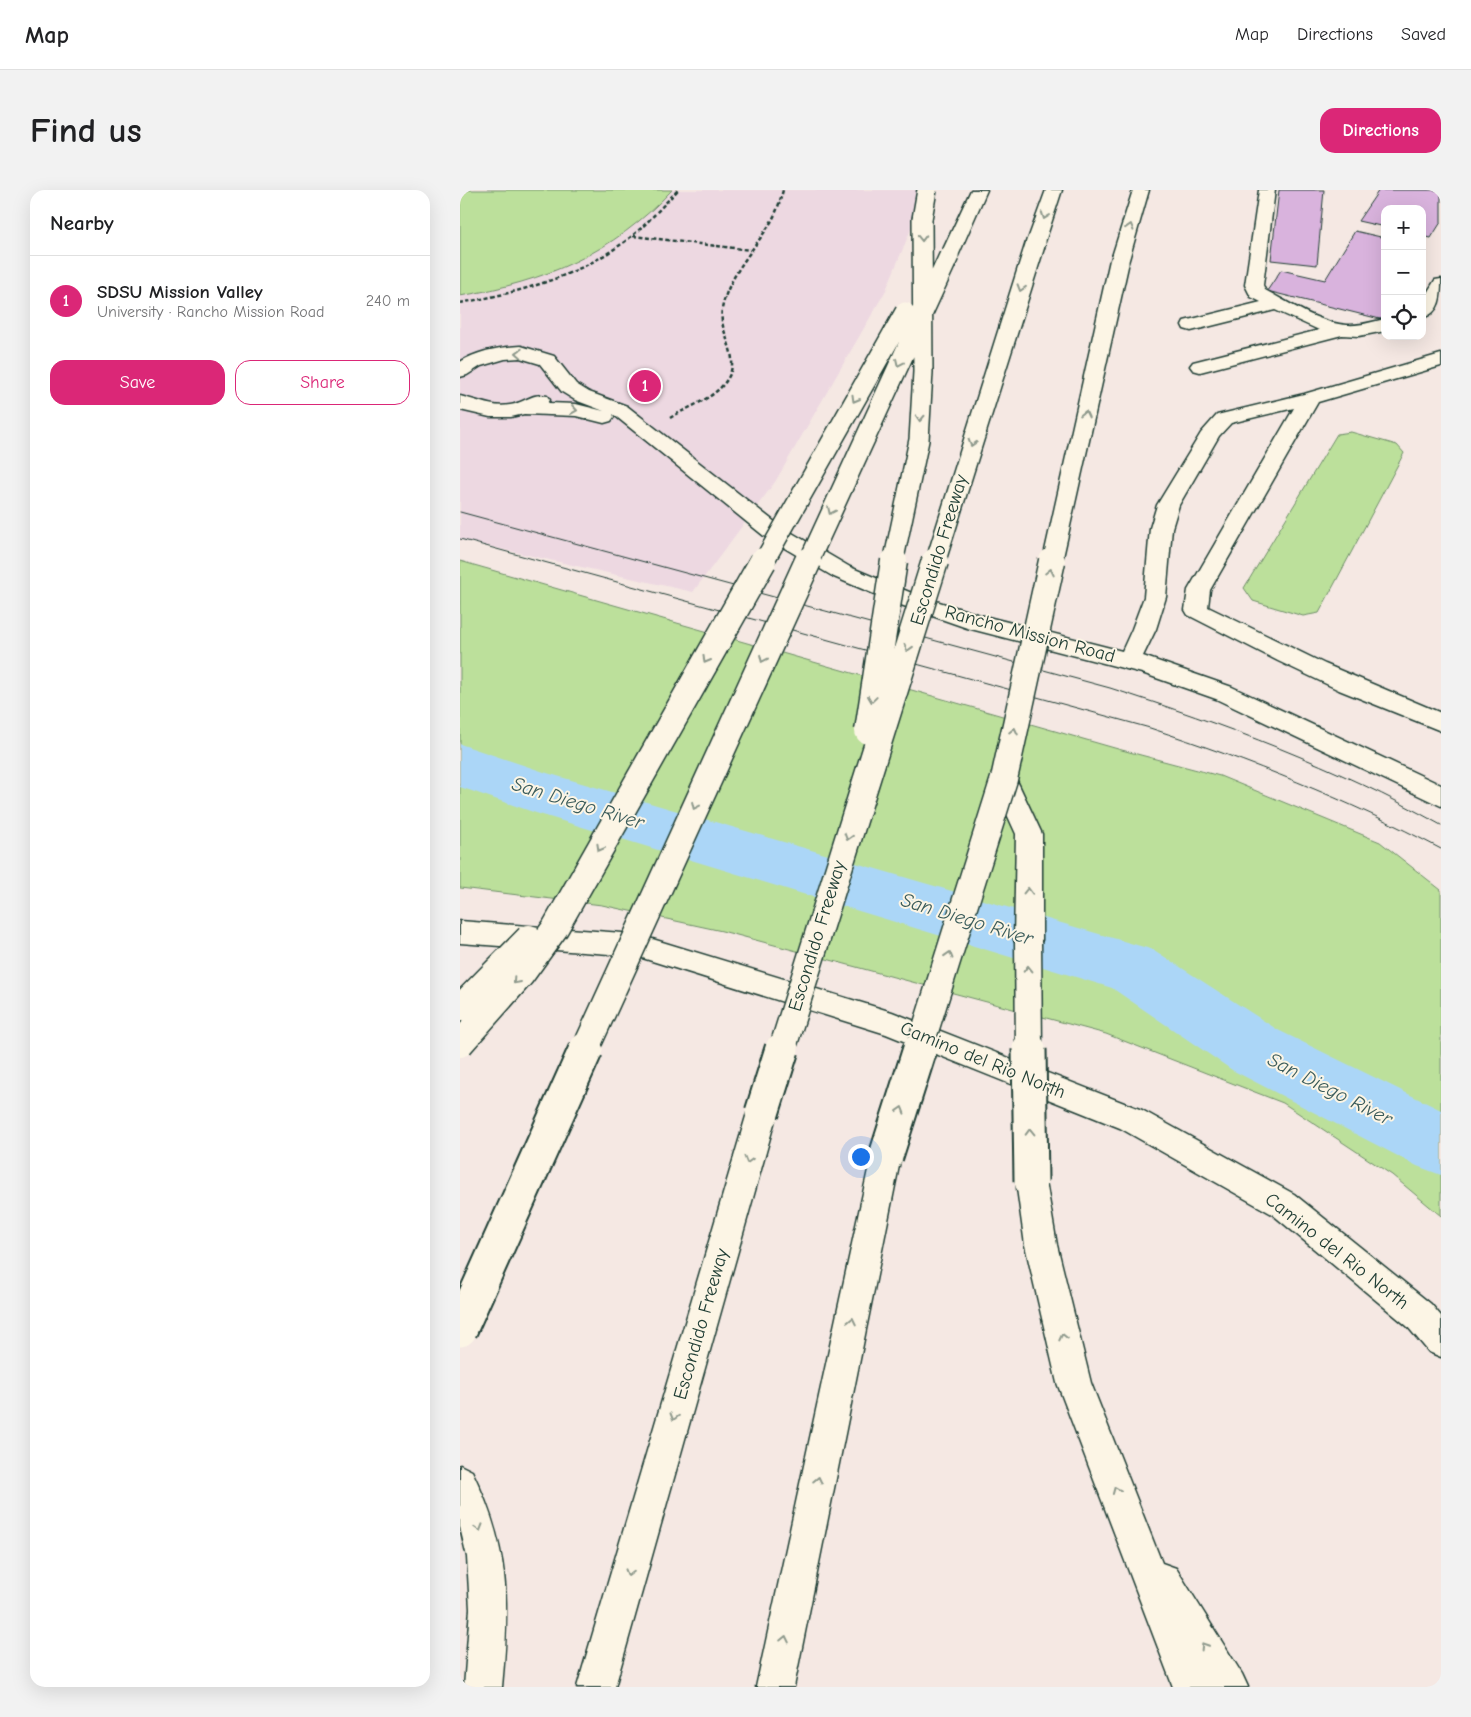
<!DOCTYPE html>
<html lang="en">
<head>
<meta charset="utf-8">
<style>
	:root { --surface:#fff; --page:#f2f2f2; --text:#202124; --muted:#757577; --line:#e0e0e0; --accent:#db2777 }
	body { margin:0; font-family:"Comic Neue",sans-serif; background:var(--page); color:var(--text) }
	.controls { position:absolute; right:15px; top:15px; display:grid; overflow:hidden; border-radius:10px; box-shadow:0 5px 20px #0002 }
	.controls button { width:45px; height:45px; display:grid; place-items:center; padding:0; border:0; border-bottom:1px solid var(--line); background:var(--surface); color:var(--text); font:25px sans-serif }
	.you { position:absolute; left:400px; top:966px; width:18px; height:18px; margin:-12px; border:4px solid #fff; border-radius:50%; background:#1a73e8; box-shadow:0 0 0 8px #1a73e833 }
	.badge { display:grid; place-items:center; width:32px; height:32px; border-radius:50%; background:var(--accent); color:#fff; font-size:16px; font-weight:700 }
	.pin { position:absolute; translate:-50% -50%; border:2px solid #fff; box-shadow:0 1px 5px #0006 }
	.list { margin:0; padding:0; list-style:none }
	h2 { display:flex; justify-content:space-between; align-items:center; height:65px; margin:0; padding:0 20px; font-size:21px }
	h2 small { font-size:16px; font-weight:400; color:var(--muted) }
	.list li { display:grid; grid-template-columns:32px 1fr auto; gap:15px; align-items:center; box-sizing:border-box; height:90px; padding:0 20px; border-top:1px solid var(--line) }
	.list b { display:block; font-size:19px; white-space:nowrap }
	.list p { margin:0; font-size:16px; white-space:nowrap; color:var(--muted) }
	.list em { font-size:16px; font-style:normal; color:var(--muted) }
	.actions { display:flex; gap:10px; padding:15px 20px }
	.actions a { flex:1; padding:11px 0; border:1px solid var(--accent); border-radius:15px; text-align:center; font-size:18px; color:var(--accent) }
	.actions .main { background:var(--accent); color:#fff }
	.icon { flex:none; width:28px; height:28px; fill:none; stroke:currentColor; stroke-width:2; stroke-linecap:round; stroke-linejoin:round }
	.map { position:relative; flex:none; width:981px; height:1497px; overflow:hidden; border-radius:15px }
	header { display:flex; align-items:center; gap:30px; box-sizing:border-box; height:70px; padding:0 25px; background:var(--surface); border-bottom:1px solid var(--line) }
	header strong { font-size:24px }
	nav { display:flex; gap:28px; margin-inline-start:auto; font-size:18px }
	.intro { display:flex; align-items:center; justify-content:space-between; box-sizing:border-box; height:120px; padding:0 30px }
	h1 { margin:0; font-size:35px }
	.button { padding:12px 22px; border-radius:15px; background:var(--accent); color:#fff; font-size:18px; font-weight:700 }
	main { display:flex; gap:30px; padding:0 30px }
	aside { flex:1; background:var(--surface); border-radius:15px; box-shadow:0 5px 20px #0002 }
	.map>svg:first-child { display:block }
</style>
</head>
<body>
<header>
<strong>Map</strong>
<nav><a>Map</a><a>Directions</a><a>Saved</a></nav>
</header>
<div class="intro"><h1>Find us</h1><a class="button">Directions</a></div>
<main>
<aside>
<h2>Nearby<small></small></h2>
<ul class="list">
<li><span class="badge">1</span><div><b>SDSU Mission Valley</b><p>University · Rancho Mission Road</p></div><em>240 m</em></li>
</ul>
<div class="actions"><a class="main">Save</a><a>Share</a></div>
</aside>
<div class="map">
<svg width="981" height="1497" viewBox="0 0 981 1497">
	<rect width="100%" height="100%" fill="#f5e8e3"/>
	<filter id="ink" filterUnits="userSpaceOnUse"><feTurbulence type="fractalNoise" baseFrequency=".02" numOctaves="2"/><feDisplacementMap in="SourceGraphic" scale="10" xChannelSelector="R" yChannelSelector="G"/><feConvolveMatrix kernelMatrix="1 2 1 2 8 2 1 2 1" color-interpolation-filters="sRGB"/></filter>
	<g filter="url(#ink)">
		<path fill="#edd8e1" d="M0,0h467l-41,100 -111,192 -82,110 -233,-52z"/>
		<path fill="#bce09b" stroke="#6e8e68" d="M0,0h212c-60,64 -126,91 -212,106z
			M891,242l46,13 7,8 -85,160 -16,3 -50,-15 -9,-13 93,-154z
			M0,371l658,188 102,27 160,66 61,48v326l-49,-41 -109,-72 -177,-69 -384,-103 -120,-26 -142,-17z"/>
		<g fill="none" stroke-linecap="round" stroke-linejoin="round">
			<path fill="#abd6f7" fill-rule="evenodd" d="M0,554l87,29 607,177 124,80 163,80v65l-24,-9 -185,-96 -120,-82 -576,-175 -76,-26z"/>
		</g>
		<path fill="#d9b3dd" stroke="#1f3d34" d="M819,0h45l-7,75 -46,-5z
			M919,0h62v32l-10,16 -9,-2v-27h-37v18l-27,-6z
			M895,41l30,7 -1,82 -117,-29 14,-21 44,10z"/>
		<g fill="none" stroke-linecap="round" stroke-linejoin="round">
			<defs>
				<path id="minor" d="M799,0h16l-12,95 2,5c25,13 53,33 82,35 13,1 25,-3 38,-6v12l-26,5 -17,-1 -142,37 -7,-2 -3,-4 3,-4 126,-32 -44,-20 -84,21 -7,-2 -2,-4 2,-4 77,-19 -10,-5 -6,-12z
					M981,89c0,17 0,34 -19,39v-17l13,-21z
					M61,156l33,10 22,28 13,8 38,14 153,120 70,41 64,27 66,21 142,36 10,-22 12,-32 6,-69 7,-23 44,-72 16,-18 87,-21 137,-40v12l-123,36 -108,188 -2,17 117,57 116,49v18l-102,-41 -61,-29 -90,-46 -3,-5 3,-20 106,-182 -63,15 -12,13 -40,69 -7,23 -6,69 -10,32 -13,27 89,31 209,98v21l-225,-107 -74,-26 -175,-45 -69,-24 -64,-27 -70,-41 -151,-122 1,3 -3,4 -7,2 -28,-7 -52,-2 -13,3h-21l-30,-7v-14c18,4 31,12 50,9 14,-2 23,-13 37,-9l3,4 -2,3 28,1 28,7 -29,-11 -13,-8 -22,-28 -20,-6 -15,1 -24,7 -14,9 -7,2v-15c17,-11 41,-15 61,-16z"/>
				<path id="major" d="M0,731l176,13 256,78 250,98 152,84 137,110 10,12v41l-12,-5 -22,-26 -135,-112 -152,-86 -234,-94 -250,-78 -176,-13z"/>
				<path id="highway" d="M511,0h16l-29,66 -3,4 -6,1 -6,-1 -3,-4z
					M586,0h16l-17,52 -3,4 -6,1 -6,-1 -3,-4z
					M673,0h16l-21,73 -3,4 -6,1 -6,-1 -3,-4z
					M544,580l9,2 29,62v106l-4,8 -10,3 -10,-3 -4,-8 2,-106 -25,-55 4,-7z
					M302,910l11,4 4,9 -162,574h-38l170,-574 4,-9z
					M426,952l11,4 4,10 -107,531h-38l115,-531 4,-10z
					M571,977l11,4 4,10 11,64 34,138 71,180 14,5 66,106 6,13h-75l-116,-304 -32,-138 -9,-64 4,-10z
					M0,1275l12,6c38,77 38,132 30,216h-38l6,-78 -3,-52 -7,-30z"/>
			</defs>
			<use href="#minor" stroke="#1f3d34" stroke-width="3"/>
			<use href="#major" stroke="#1f3d34" stroke-width="3"/>
			<use href="#highway" stroke="#1f3d34" stroke-width="3"/>
			<path stroke="#1f3d34" stroke-width="2.5" stroke-dasharray="4 2.5" stroke-linecap="butt" d="M173,46l117,14
				M0,113c62,-11 122,-27 172,-67 17,-14 31,-31 46,-46
				M210,228c19,-12 48,-20 59,-42 11,-22 -11,-44 -7,-67 6,-33 32,-59 49,-87 6,-10 9,-21 12,-32"/>
			<use href="#minor" fill="#fcf5e5" fill-rule="evenodd"/>
			<use href="#major" fill="#fcf5e5" fill-rule="evenodd"/>
			<use href="#highway" fill="#fcf5e5" fill-rule="evenodd"/>
			<path stroke="#1f3d34" stroke-width="1" d="M0,322l650,176c115,37 226,78 331,137
				M0,349l690,189c100,33 197,71 291,121"/>
			<defs>
				<path id="highway-bridge-far2" d="M303,373l142,-251
					M348,373l141,-307
					M433,373l26,-123 4,-68 -1,-153 5,-29
					M475,373l101,-321
					M592,373l67,-300"/>
				<path id="highway-bridge-far1" d="M408,541l26,-170
					M568,750l1,110
					M0,818l69,-70
					M0,854l61,-69 34,-47 208,-367
					M125,860l223,-489
					M322,860l153,-489
					M459,860l85,-271 48,-218"/>
				<path id="highway-bridge" d="M569,859l2,132
					M302,923l20,-64
					M426,966l34,-107
					M0,1140l126,-281"/>
			</defs>
			<use href="#highway-bridge-far2" stroke="#1f3d34" stroke-width="22" stroke-linecap="butt"/>
			<use href="#highway-bridge-far1" stroke="#1f3d34" stroke-width="29" stroke-linecap="butt"/>
			<use href="#highway-bridge" stroke="#1f3d34" stroke-width="37" stroke-linecap="butt"/>
			<use href="#highway-bridge-far2" stroke="#fcf5e5" stroke-width="19"/>
			<use href="#highway-bridge-far1" stroke="#fcf5e5" stroke-width="26"/>
			<use href="#highway-bridge" stroke="#fcf5e5" stroke-width="33"/>
		</g>
		<defs><path id="oneway-chevron" d="M-2-3.5L2.5 0L-2 3.5" fill="none" stroke-width="1.6" stroke-linecap="round" stroke-linejoin="round" transform="scale(1.25)"/></defs>
		<g stroke="#8e998c">
			<use href="#oneway-chevron" transform="translate(585 26) rotate(110)"/>
			<use href="#oneway-chevron" transform="translate(670 37) rotate(-73)"/>
			<use href="#oneway-chevron" transform="translate(462 48) rotate(89)"/>
			<use href="#oneway-chevron" transform="translate(561 98) rotate(107)"/>
			<use href="#oneway-chevron" transform="translate(59 163) rotate(-177)"/>
			<use href="#oneway-chevron" transform="translate(439 173) rotate(115)"/>
			<use href="#oneway-chevron" transform="translate(395 209) rotate(120)"/>
			<use href="#oneway-chevron" transform="translate(114 220) rotate(8)"/>
			<use href="#oneway-chevron" transform="translate(625 224) rotate(-77)"/>
			<use href="#oneway-chevron" transform="translate(460 228) rotate(93)"/>
			<use href="#oneway-chevron" transform="translate(512 253) rotate(107)"/>
			<use href="#oneway-chevron" transform="translate(371 321) rotate(115)"/>
			<use href="#oneway-chevron" transform="translate(590 382) rotate(-77)"/>
			<use href="#oneway-chevron" transform="translate(448 458) rotate(107)"/>
			<use href="#oneway-chevron" transform="translate(303 469) rotate(115)"/>
			<use href="#oneway-chevron" transform="translate(246 470) rotate(120)"/>
			<use href="#oneway-chevron" transform="translate(412 509) rotate(98)"/>
			<use href="#oneway-chevron" transform="translate(554 541) rotate(-77)"/>
			<use href="#oneway-chevron" transform="translate(235 616) rotate(115)"/>
			<use href="#oneway-chevron" transform="translate(388 647) rotate(107)"/>
			<use href="#oneway-chevron" transform="translate(140 658) rotate(119)"/>
			<use href="#oneway-chevron" transform="translate(568 701) rotate(-89)"/>
			<use href="#oneway-chevron" transform="translate(489 765) rotate(-73)"/>
			<use href="#oneway-chevron" transform="translate(568 779) rotate(-91)"/>
			<use href="#oneway-chevron" transform="translate(56 791) rotate(131)"/>
			<use href="#oneway-chevron" transform="translate(441 920) rotate(-73)"/>
			<use href="#oneway-chevron" transform="translate(570 942) rotate(-91)"/>
			<use href="#oneway-chevron" transform="translate(288 970) rotate(106)"/>
			<use href="#oneway-chevron" transform="translate(392 1131) rotate(-78)"/>
			<use href="#oneway-chevron" transform="translate(603 1147) rotate(-103)"/>
			<use href="#oneway-chevron" transform="translate(214 1227) rotate(106)"/>
			<use href="#oneway-chevron" transform="translate(358 1290) rotate(-78)"/>
			<use href="#oneway-chevron" transform="translate(656 1300) rotate(-112)"/>
			<use href="#oneway-chevron" transform="translate(19 1338) rotate(73)"/>
			<use href="#oneway-chevron" transform="translate(169 1383) rotate(106)"/>
			<use href="#oneway-chevron" transform="translate(325 1449) rotate(-78)"/>
			<use href="#oneway-chevron" transform="translate(744 1456) rotate(-122)"/>
		</g>
	</g>
	<g text-anchor="middle" dominant-baseline="central" stroke-width="4" stroke-linejoin="round" paint-order="stroke">
		<g font-size="19" fill="#1f3d34" stroke="#fcf5e5">
			<text transform="translate(479 360) rotate(-73)">Escondido Freeway</text>
			<text transform="translate(570 444) rotate(15)">Rancho Mission Road</text>
			<text transform="translate(357 746) rotate(-73)">Escondido Freeway</text>
			<text transform="translate(523 870) rotate(22)">Camino del Rio North</text>
			<text transform="translate(877 1061) rotate(38)">Camino del Rio North</text>
			<text transform="translate(241 1134) rotate(-74)">Escondido Freeway</text>
		</g>
		<g font-size="20" font-style="italic" fill="#3b5c5b" stroke="#fcf5e5">
			<text transform="translate(118 613) rotate(17)">San Diego River</text>
			<text transform="translate(507 729) rotate(17)">San Diego River</text>
			<text transform="translate(870 899) rotate(27)">San Diego River</text>
		</g>
	</g>
</svg>
<div class="controls">
<button>+</button>
<button>−</button>
<button><svg class="icon" aria-label="locate" viewBox="0 0 24 24"><circle cx="12" cy="12" r="6"/><path d="M12 2v4M12 18v4M2 12h4M18 12h4"/></svg></button>
</div>
<div class="you"></div>
<div class="pin badge" style="left:185px;top:196px">1</div>
</div>
</main>
</body>
</html>
